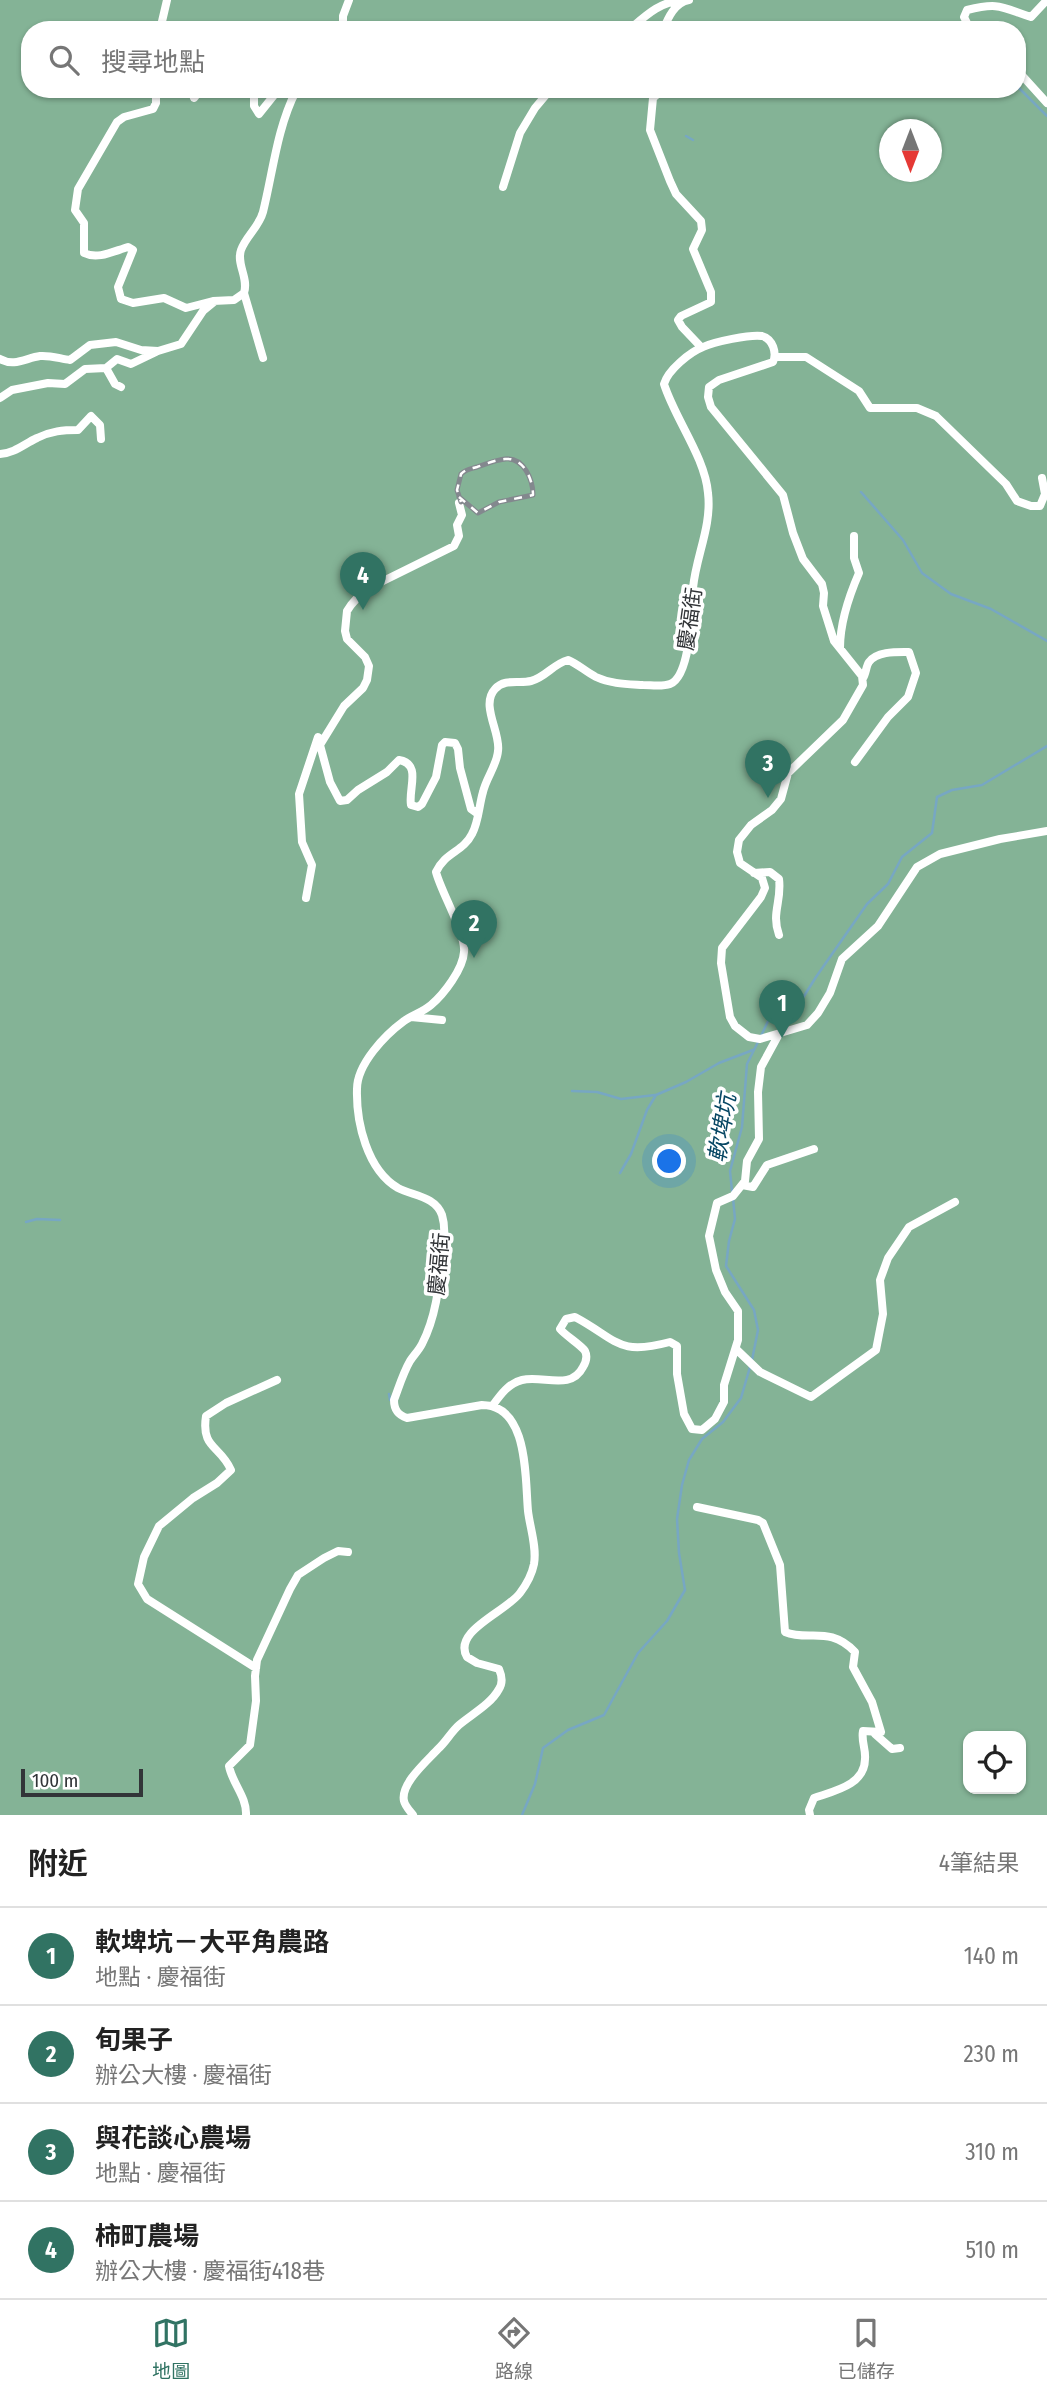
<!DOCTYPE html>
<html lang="zh-TW">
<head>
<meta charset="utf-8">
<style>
	:root { --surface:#fff; --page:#f2f2f2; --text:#222; --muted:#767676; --line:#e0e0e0; --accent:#317363 }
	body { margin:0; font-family:"Fira Sans Condensed","Noto Sans TC",sans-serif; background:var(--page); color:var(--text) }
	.controls { position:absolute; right:21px; bottom:21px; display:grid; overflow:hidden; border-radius:14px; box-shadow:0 2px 5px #0004 }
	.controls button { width:63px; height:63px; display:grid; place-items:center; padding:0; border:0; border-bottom:2px solid var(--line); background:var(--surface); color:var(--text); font:35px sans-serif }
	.compass { position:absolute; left:879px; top:119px; width:63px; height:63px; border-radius:50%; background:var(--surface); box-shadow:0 2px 5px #0004; rotate:180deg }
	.scale { position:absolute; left:21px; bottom:18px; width:122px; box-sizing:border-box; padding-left:7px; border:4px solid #323538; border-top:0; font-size:19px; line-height:24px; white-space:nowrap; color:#323538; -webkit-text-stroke:5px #fff; paint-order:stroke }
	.you { position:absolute; left:670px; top:1162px; width:24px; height:24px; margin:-18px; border:5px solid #fff; border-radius:50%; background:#1a73e8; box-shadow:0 0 0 10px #1a73e833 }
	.badge { display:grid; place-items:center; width:46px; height:46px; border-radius:50%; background:var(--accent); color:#fff; font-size:23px; font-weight:700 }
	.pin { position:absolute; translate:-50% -58px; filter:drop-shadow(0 2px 4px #0008) }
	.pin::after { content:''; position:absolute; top:37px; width:24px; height:21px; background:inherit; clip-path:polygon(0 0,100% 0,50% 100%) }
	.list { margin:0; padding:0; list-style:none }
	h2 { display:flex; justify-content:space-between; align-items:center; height:91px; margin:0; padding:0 28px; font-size:30px }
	h2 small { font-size:23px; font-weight:400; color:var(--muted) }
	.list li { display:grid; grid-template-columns:46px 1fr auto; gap:21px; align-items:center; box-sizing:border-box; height:98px; padding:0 28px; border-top:2px solid var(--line) }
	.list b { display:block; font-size:26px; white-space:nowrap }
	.list p { margin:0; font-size:23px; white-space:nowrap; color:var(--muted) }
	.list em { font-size:23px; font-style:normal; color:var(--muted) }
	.icon { flex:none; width:38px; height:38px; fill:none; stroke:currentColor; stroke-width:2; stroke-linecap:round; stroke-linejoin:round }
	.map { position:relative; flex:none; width:1047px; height:1815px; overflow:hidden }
	.search { position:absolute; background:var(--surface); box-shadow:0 2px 5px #0004; left:21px; right:21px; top:21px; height:77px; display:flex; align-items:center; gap:18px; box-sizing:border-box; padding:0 24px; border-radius:28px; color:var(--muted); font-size:26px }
	.sheet { height:483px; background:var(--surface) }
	nav { display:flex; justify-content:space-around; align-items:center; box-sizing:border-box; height:98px; border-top:2px solid var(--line); background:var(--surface); font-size:19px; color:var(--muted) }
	nav a { display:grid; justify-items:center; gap:4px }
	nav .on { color:var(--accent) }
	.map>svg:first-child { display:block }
</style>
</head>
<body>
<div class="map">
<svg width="1047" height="1815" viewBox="0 0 1047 1815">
	<rect width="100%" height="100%" fill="#dae1ea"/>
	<path fill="#84b396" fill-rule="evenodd" d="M0,0h1047v1815h-1047zM30,30h987v59h-987zM890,130h42v42h-42zM968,1736h53v53h-53z"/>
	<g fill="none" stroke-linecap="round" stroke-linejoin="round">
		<path stroke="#77a7c3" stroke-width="2.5" d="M1017,86l30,30
			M686,136l7,4
			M861,492l42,48 19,33 29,21 40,15 56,32
			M761,1036l8,-17 30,-15 17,-27 51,-73 21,-20 14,-27 30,-24 5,-36 15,-7 30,-5 65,-39
			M572,1091l25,1 24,7 34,-4
			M620,1173l11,-19 16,-44 9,-15 30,-13 33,-19 34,-13
			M732,1191l-2,-20 12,-44 5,-63 11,-22
			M733,1198l2,21 -6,22 -3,25 28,44 4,20 -6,30
			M26,1222l11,-3 23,1
			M389,1394l1,6
			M522,1815l13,-31 8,-36 25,-18 36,-15 34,-62 29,-32 18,-31 -6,-37 -2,-34 5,-34 7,-25 13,-21 21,-17 18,-24 9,-31"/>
		<path stroke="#fff" stroke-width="8" d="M160,30l7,-30
			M343,30v-14l6,-16
			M603,30l4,-3 10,3
			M629,30c15,-13 32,-30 54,-29
			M663,30c5,-12 12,-28 26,-30
			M688,30h3
			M974,30l-5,-3 -5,-10 3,-7c32,-8 34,-3 64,7l16,-17
			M1017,70l30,33
			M156,89v14l-3,6 -29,8 -7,5 -39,67 -3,21 9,13v30c14,7 30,-2 44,-6l5,3 -15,37 3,12 12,4 31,-5 22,10 27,-7 21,-1 10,-7c5,-15 -8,-29 -3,-43 5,-14 18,-23 22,-38 10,-40 14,-84 33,-121l5,-2
			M191,89l3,9 7,-9
			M254,89v17l5,8 20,-25
			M664,89l-11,9 -3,32 20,51 6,13 25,27 1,9 -9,19 18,43v10l-30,14 -3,4 4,7 19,20
			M503,187l17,-54 15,-25 16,-19
			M244,293l19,65
			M776,357h30l53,34 11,17h47l19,8 70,68 11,17 14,5h9l5,-12 -3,-16
			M0,359c14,8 26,-1 40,-3 10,-1 21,3 30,4l20,-15 26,-3 25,8 17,1 23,-7 22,-33 11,-9
			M106,368l11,-9 14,5 25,-12
			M0,398l12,-8 36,-7 17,1 20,-15 21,-1 9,16 6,3
			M0,454c15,-1 24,-10 37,-16 14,-7 26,-8 41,-8l13,-14 9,9 1,14
			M459,503l3,12 -5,10 2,11 -5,10 -79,39 -17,12 -7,8 -4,6 -2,20 2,8 18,18 4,9 -2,14 -4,8 -19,18 -24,39 10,37 10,19 7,-1 11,-10 29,-18 12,-12c23,4 9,29 12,45l7,2 4,-3 14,-27 6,-32 3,-3 10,1 3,6 2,19 11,41 7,5
			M840,648c0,-25 9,-52 19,-75l-5,-15v-22
			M855,762l33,-45 20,-20 8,-24 -7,-21c-12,0 -32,-1 -40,10 -3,4 -3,12 -6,16
			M754,873l16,-1 9,7c3,22 -8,34 0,56
			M306,898l6,-33 -10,-23 -3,-48 19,-57
			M411,1017l31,3
			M742,1185l11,2 14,-22 47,-16
			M736,1349l24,23 51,25 65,-47 7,-36 -3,-34 8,-22 21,-31 46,-25
			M493,1405c8,-11 16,-22 29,-25 21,-5 49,11 61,-13 3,-5 5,-10 2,-16 -4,-6 -19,-15 -25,-22l6,-10 9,-2c43,23 42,39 95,25l7,4v28l7,40 8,15 10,1 13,-11 9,-17v-17l14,-45v-29l-13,-19 -9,-22 -7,-34 8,-33 16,-7 12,-15 2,-20 12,-22 -1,-47 3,-25 18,-33
			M697,1507l61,13 5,3 17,42 5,67c24,10 44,-7 70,20l-2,15 19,35 9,30 -18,-1c-2,10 3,18 2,28 0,26 -31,32 -51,39l-5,12 1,5
			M256,1668l-109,-69 -9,-15 6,-27 15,-31 34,-28 24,-15 14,-13c-11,-25 -30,-21 -25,-54l20,-13 51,-23
			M875,1734l17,15 8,-1
			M246,1815c1,-18 -14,-32 -17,-49l21,-21 6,-44 -1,-25 2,-16 33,-71 8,-14 26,-17 14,-7 10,1
			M413,1815c-3,-4 -8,-9 -9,-14 -4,-17 23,-40 34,-52 8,-7 13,-17 21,-24 13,-11 32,-21 40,-36 4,-6 3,-13 0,-20l-22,-6 -10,-6c-15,-26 39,-45 53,-64 6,-8 12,-19 14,-29 3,-17 -4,-36 -6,-53 -3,-32 1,-106 -46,-106l-75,13c-9,-3 -13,-8 -13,-18 5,-13 9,-27 16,-39 4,-6 9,-11 12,-17 14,-27 17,-58 20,-87 2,-14 4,-29 0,-42 -7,-19 -29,-19 -44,-27 -31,-18 -42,-66 -41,-99 0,-25 28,-54 47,-68 8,-6 19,-9 27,-16 13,-11 32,-36 33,-53 2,-18 -23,-60 -28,-80 9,-20 27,-20 36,-38 7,-13 7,-29 11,-42 3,-14 14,-27 15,-41 3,-18 -18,-46 -3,-62 10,-11 24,-5 36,-8 15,-4 22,-17 37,-21 10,4 18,12 28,17 15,7 31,7 47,8 8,0 19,2 27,-1 21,-8 22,-76 23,-96 3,-32 19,-62 15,-95 -3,-36 -33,-74 -44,-109 4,-14 26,-32 39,-37 10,-5 48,-13 59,-11 11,3 15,17 11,26l-54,18 -10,7 -1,10 3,10 72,88 10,38 10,26 19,25 2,9 -1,13 11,35 28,35 1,9 -20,35 -55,53 -7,26 -9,11 -21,15 -12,15 -2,12 3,11 22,15 3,10 -4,9 -39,51 -1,15 9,54 5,9 14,11 11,2 47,-14 11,-12 12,-20 12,-34 36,-33 39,-59 23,-13 60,-15 47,-8"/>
		<defs>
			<path id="rail" d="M459,497l19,16 21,-11 34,-7c0,-15 -9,-38 -28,-36 -10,1 -19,5 -28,8 -7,2 -11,2 -16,7l-4,16 4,12"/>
		</defs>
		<use href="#rail" stroke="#83888e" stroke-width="5"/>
		<use href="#rail" stroke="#fff" stroke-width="2.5" stroke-dasharray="8" stroke-linecap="butt"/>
	</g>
	<g text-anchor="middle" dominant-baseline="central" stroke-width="7" stroke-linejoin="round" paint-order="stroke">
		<g font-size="21" fill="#323538" stroke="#fff">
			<text transform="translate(690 619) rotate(-82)">慶福街</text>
			<text transform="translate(439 1264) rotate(-85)">慶福街</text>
		</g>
		<g font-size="23" font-style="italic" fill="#074764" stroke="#fff">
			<text transform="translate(722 1128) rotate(-81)">軟埤坑</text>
		</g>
	</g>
</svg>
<div class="controls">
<button><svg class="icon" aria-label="locate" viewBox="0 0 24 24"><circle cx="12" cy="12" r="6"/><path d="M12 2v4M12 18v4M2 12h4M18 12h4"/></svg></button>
</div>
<svg class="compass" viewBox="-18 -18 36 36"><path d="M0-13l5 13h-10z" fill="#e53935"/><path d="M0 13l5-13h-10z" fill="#767676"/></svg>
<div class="scale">100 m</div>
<div class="you"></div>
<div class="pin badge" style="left:782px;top:1038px">1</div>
<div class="pin badge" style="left:474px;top:958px">2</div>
<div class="pin badge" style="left:768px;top:798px">3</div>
<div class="pin badge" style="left:363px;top:610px">4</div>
<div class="search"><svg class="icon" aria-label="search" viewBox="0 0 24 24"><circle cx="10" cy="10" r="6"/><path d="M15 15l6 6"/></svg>搜尋地點</div>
</div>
<section class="sheet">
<h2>附近<small>4筆結果</small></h2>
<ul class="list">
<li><span class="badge">1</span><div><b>軟埤坑－大平角農路</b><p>地點 · 慶福街</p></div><em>140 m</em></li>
<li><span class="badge">2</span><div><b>旬果子</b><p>辦公大樓 · 慶福街</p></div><em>230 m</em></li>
<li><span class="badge">3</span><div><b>與花談心農場</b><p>地點 · 慶福街</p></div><em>310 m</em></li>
<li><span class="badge">4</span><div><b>柿町農場</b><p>辦公大樓 · 慶福街418巷</p></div><em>510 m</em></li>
</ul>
</section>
<nav>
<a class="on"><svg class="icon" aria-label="map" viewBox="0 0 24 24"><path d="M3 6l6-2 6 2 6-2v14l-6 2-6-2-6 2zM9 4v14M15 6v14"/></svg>地圖</a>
<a><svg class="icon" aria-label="directions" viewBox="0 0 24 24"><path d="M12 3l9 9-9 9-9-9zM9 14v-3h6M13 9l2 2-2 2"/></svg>路線</a>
<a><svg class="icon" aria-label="saved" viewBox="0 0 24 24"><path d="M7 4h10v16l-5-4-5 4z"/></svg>已儲存</a>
</nav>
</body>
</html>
